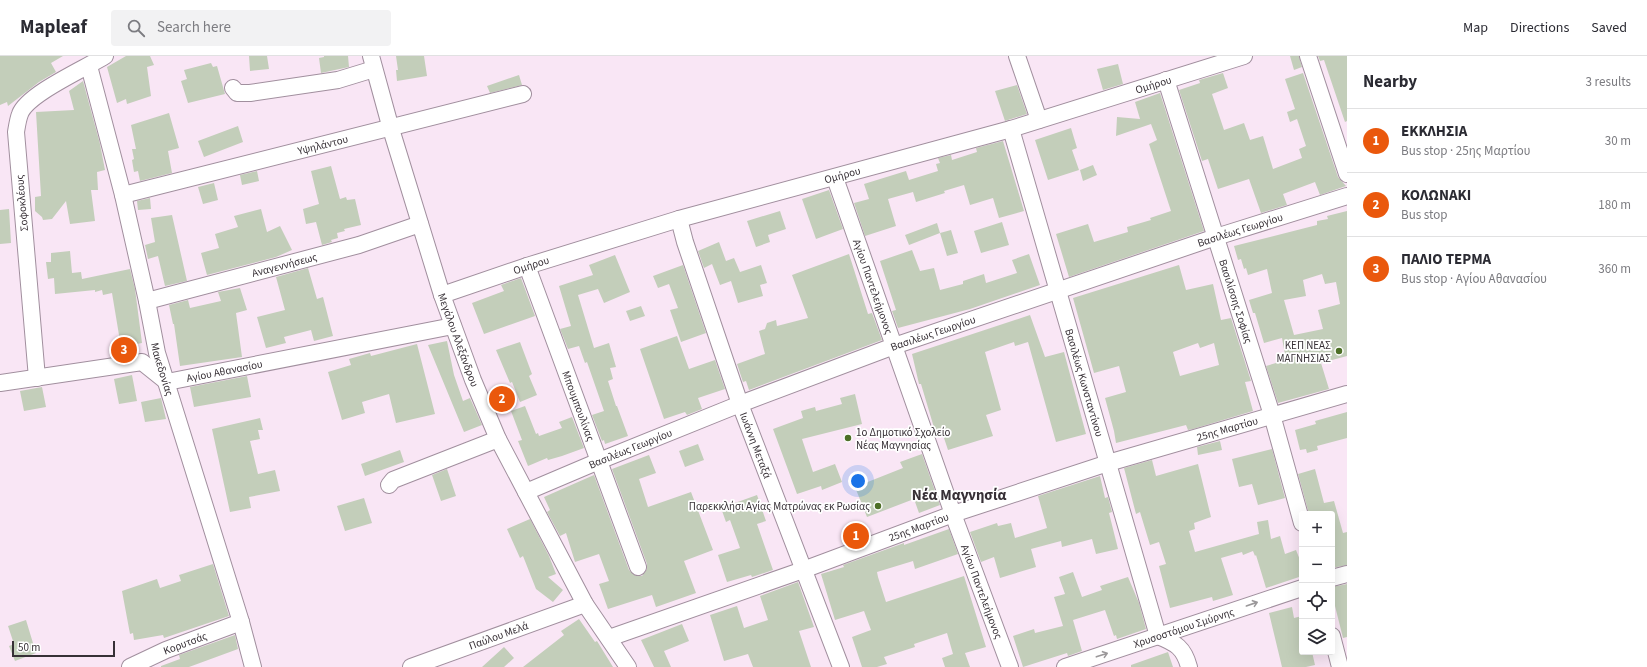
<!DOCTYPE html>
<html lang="en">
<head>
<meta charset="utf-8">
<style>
	:root { --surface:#fff; --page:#f2f2f3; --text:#2b2b33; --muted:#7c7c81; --line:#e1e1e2; --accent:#ea580c }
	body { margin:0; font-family:"Source Sans 3",sans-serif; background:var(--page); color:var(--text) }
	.controls { position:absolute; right:12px; bottom:12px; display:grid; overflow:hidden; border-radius:4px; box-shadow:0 4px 16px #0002 }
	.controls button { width:36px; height:36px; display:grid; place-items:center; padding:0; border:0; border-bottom:1px solid var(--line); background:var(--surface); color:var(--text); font:20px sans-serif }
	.scale { position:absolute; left:12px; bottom:10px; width:103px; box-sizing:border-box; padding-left:4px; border:2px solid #373036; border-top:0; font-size:11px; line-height:14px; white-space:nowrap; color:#373036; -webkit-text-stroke:3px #fff; paint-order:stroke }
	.you { position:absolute; left:858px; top:425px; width:14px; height:14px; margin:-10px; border:3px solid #fff; border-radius:50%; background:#1a73e8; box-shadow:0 0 0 6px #1a73e833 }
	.badge { display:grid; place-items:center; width:26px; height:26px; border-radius:50%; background:var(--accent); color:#fff; font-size:13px; font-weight:700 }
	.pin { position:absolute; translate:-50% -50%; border:2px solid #fff; box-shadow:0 1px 4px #0006 }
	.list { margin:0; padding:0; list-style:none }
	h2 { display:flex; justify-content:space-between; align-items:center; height:52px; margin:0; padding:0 16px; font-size:17px }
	h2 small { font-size:13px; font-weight:400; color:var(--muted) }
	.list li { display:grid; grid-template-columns:26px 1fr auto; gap:12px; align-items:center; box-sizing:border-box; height:64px; padding:0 16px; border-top:1px solid var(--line) }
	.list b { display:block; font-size:15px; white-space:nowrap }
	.list p { margin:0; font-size:13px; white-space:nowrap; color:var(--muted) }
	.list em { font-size:13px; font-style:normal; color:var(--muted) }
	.icon { flex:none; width:22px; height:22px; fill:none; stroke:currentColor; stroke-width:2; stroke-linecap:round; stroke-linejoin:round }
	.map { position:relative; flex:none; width:1347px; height:611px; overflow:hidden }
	header { display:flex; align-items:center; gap:24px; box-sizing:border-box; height:56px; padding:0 20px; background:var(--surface); border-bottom:1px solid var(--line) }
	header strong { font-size:19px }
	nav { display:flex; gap:22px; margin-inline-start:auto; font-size:14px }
	.search { width:280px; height:36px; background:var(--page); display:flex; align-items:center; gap:10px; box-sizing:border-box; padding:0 14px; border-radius:4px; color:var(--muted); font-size:15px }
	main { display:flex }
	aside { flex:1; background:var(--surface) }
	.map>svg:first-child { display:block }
</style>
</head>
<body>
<header>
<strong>Mapleaf</strong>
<div class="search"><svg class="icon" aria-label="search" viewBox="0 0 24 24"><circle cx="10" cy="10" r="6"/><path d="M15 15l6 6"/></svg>Search here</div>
<nav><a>Map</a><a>Directions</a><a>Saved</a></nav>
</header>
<main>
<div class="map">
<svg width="1347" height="611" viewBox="0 0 1347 611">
	<rect width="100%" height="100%" fill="#f9e6f5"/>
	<path fill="#c3ceba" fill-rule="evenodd" d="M0,0h63l-12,7 5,9 -17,10 -31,24 -1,-4 -7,3z
		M126,0h24l4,9 -7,2 4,29 -24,8 -1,-5 -9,4 -10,-36z
		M249,0h18l2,13 -19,2z
		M324,0h24l1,11 -28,6 -2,-15 5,-1z
		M396,0h28l3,20 -30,5 -1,-11h2z
		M1290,0h9l3,11 -8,3z
		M1318,0h29v65l-2,1 -21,-62 -4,1z
		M211,7l2,4 4,-1 8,28 -37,9 -7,-22 6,-2 -3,-9z
		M1118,8l5,20 -20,6 -6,-21z
		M1223,17l5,15 -16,6 12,36 20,-7 6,17 13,-4 10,33 29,-11 -3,-9 7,-3 -9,-27 -7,3 -3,-10 8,-3 -10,-30 18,-6 35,104 8,9 -26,9 -5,-13 -32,12 4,11 -26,8 -12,-34 -31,10 -10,-30 -6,2 -23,-71 21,-7 -1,-3z
		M519,19l3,10 -32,8 -3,-7z
		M83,25l17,63 5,26 -8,2 1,18h-7l4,31 -25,3 -4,-23 -14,18 -9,1 -1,-3 -7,-6v-14l6,-1 -5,-84 38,-2 -5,-19z
		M1017,29l10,29 -22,7 -10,-30z
		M1160,37l44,138 -135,46 -13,-43 32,-10 6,18 34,-10 -1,-5 24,-7 -1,-2 21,-7 -22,-67 8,-4 -6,-16 -35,12 1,-19 23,2 -5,-17z
		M169,57l10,35 -11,3 4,22 -32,8 -2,-10 -4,1 -2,-12 2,-1 -2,-10h4l-5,-24z
		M238,70l5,16 -39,15 -6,-16z
		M1071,72l6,20 -5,2 7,20 -31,10 -13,-40z
		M1003,85l21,70 -25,7 -6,-20 -23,7 -6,-20 -20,6 1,2 -29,9 -3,-10 -25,7 8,27 -31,10 -11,-33 15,-4 -5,-15 42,-13 3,9 29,-9 -2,-7 4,-1 -2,-5 13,-3 1,5 25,-8 -1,-4z
		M1093,109l4,10 -14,6 -3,-11z
		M331,110l9,33 6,-2 1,3 8,-1 6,26 -17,4 1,2 -8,2 1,5 -7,2 1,2 -10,3 -6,-23 -10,2 -3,-15 16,-5 -8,-33z
		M257,115l2,10 -17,4 -2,-10z
		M214,127l4,17 -15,4 -5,-17z
		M829,134l14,39 -27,10 -14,-40z
		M150,142l1,11 -13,1 -1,-9z
		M9,153l2,34 -11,1v-34z
		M261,153l6,23 13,-6 12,24 -16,7 -69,18 -6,-22 18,-5 -4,-14 23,-7 -4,-11z
		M780,155l6,18 -18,6 2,7 -14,5 -9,-26z
		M1347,155v145l-26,7 8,26 -51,14 -12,-37 20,-6 -4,-22 -18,5 -9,-30h-2l-4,-13 23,-7 -5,-24 -19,6 -2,-7 -2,1 -3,-10 -3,1 -4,-14 83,-21v-4l11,-2 -1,-3zM1322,218l3,10 11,-2 4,22 -22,6 5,19 -29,6 -10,-35 22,-4 -3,-16z
		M172,159l15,66 -22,5 -7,-30 -10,3 -3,-14 10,-3 -4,-24z
		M1002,166l7,23 -28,8 -7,-22z
		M937,167l3,10 -31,12 -4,-10z
		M951,174l7,23 -11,3 -7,-23z
		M719,186l7,19 8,-3 6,14 21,-7 6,18 -7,2 3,11 -25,7 -7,-22 -11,4 -8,-21 -8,4 -6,-17z
		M912,194l8,21 14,-3 6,22 23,-6v-3l21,-7 2,9 31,-10 -5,-13 17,-6 11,31 -70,24 -72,19 -6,-17 4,-1 -16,-49z
		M70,195l2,22 9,-1 1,7 48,-10 5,20 7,54 -21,4 -9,-54 -9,2 -1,-5 -7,2v-2l-40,4 -1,-16 -6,1 -2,-17h5v-9z
		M849,198l19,60 4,-1 10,27 -133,50 -3,-9 -3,1 -6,-18 28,-10 -6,-23 6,-2 2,-6 9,-3 1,6 31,-8 -16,-43z
		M615,199l15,37 -26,11 -6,-14 -20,6 16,53 15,-5 7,24 -6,1 3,11 -5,2 8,25h1l11,30 -23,8 -1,-4 -2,1 -10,-26 12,-4 -17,-49 -2,1 -6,-17 -11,3 -8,-20 11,-3 -12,-40 34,-11 -4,-10z
		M683,209l23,68 -25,9 -11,-32 8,-2 -9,-24 -11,4 -5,-12z
		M1179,209l7,25 27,-6 8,36 10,-2 20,63 -6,1 8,29 -60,18 -5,1 -2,-5 -70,18 -2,-12 -9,-33 21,-6 -7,-26 -25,7 -21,-75zM1198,287l2,5 14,-5 5,22 -39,11 -7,-24z
		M308,212l9,31 6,-2 10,39 -19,5 -3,-11 -27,7 2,6 -20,5 -9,-31 28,-7 -9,-33z
		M521,222l14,38 -51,18 -12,-31 32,-12 -3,-6z
		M240,232l7,22 -11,3 6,44 -62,9 -6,-42h-1l-4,-19 19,-5 2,8 31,-7 -3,-9z
		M641,250l4,10 -15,5 -4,-10z
		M1030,259l15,42 19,-5 22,82 -30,8 -28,-100 -13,4 -1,-4 -29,10 16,58 -15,5 7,21 -45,14 -7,-21 -6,2 -14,-47h-2l-7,-30z
		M677,280l12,33 26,-9 10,29 -27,9 4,11 -15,6 -2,-3 -21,7 -24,-70z
		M447,285l7,34 9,26 7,-3 12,27 -18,7 -36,-87z
		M520,286l12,32 -3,2 8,19 -17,7 -8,-20 -2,1 -14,-33z
		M417,288l18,70 -39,9 -7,-29 -27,8 3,11 -23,7 -14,-48 23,-7 -2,-6 21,-6 1,3z
		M132,319l5,26 -18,3 -5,-25z
		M247,320l4,21 -57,10 -4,-20z
		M42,331l4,20 -22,4 -4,-20z
		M855,338l7,30 -60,15 11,33 22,-8 7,18 -20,8 -1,-4 -24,8 -24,-65 30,-11 -2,-7 14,-4 1,4 26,-7 -2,-6z
		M161,342l5,21 -21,3 -4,-20z
		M525,350l11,28 2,-1 1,3 23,-8 -3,-6 13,-5 12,31 -22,8 -14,4 -1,-2 -19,8 -10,-25 4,-1 -11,-29z
		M1347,356v26l-30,8 1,4 -11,3 -1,-4 -6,1 -5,-20 21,-6 -1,-3z
		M260,362l3,12h-5l2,9 -10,2 8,33 17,-4 5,21 -31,6 2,11 -21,4 -18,-83z
		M1220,385l2,9 -24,5 -1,-8z
		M698,388l6,16 -19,7 -6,-16z
		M1272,393l13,49 -27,7 -6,-21 -13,3 -7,-28z
		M400,394l4,12 -39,14 -4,-12z
		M922,398l18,51 -21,8 -5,-14 -47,18 -12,-30 48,-19 -3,-6z
		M649,399l7,18 -17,6 9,28 43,-15 22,58 -29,11 12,32 -40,14 -4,-12 -44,14 -9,-25 10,-3 -10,-27 -24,8 -9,-29 -6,3 -13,-24 3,-2 -6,-13 50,-22 35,95 7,6h6l5,-7v-5l-35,-95z
		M1152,404l4,16 42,-12 13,53 -17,6 1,6 -6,2 6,21 64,-18 -2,-12 11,-2 3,19 9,-3 5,18 11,-4 6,15v11l-36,12 -10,-33 -1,1 -2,-5 -10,4 -1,-3 -21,6 12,37 -20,6 -1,-4 -42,11 -11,-42 7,-2 -7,-22 -9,3 -10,-33 -4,2 -12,-46z
		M447,413l9,27 -15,5 -9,-26z
		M1315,413l9,34 10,-2 9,32 4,-1v33l-15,3v-54h-23l-11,-40z
		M1100,420l5,22 3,-1 4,15 -3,1 9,36 -22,5 -4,-15 -30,8 -1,-6 -30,8 5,18 -36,11 -6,-21 -13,5 -11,-30 27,-9 1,3 13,-3 4,15 32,-10 -9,-32z
		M757,439l9,26 -9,3 16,46 -21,7 -1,-2 -24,7 -9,-27 22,-7 -10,-28 -4,2 -5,-14z
		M364,442l8,25 -27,8 -8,-25z
		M530,463l19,37 7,18 -8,3 15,13 -10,12 -17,-13 -13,-33 -3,2 -13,-29z
		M949,473l9,25 -43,15 -2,-8 -36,11 1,5 8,25 78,-26 22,71 -21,6 5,14h-25l-3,-9 11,-4 -6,-21 -33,11 1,3 -31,10 3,7 -10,3h-15l-10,-30 19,-7 -7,-19 -29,9 -14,-46 23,-7 -1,-2 61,-22v2z
		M213,508l16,52 -65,22 -1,-3 -29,5 -1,-7 -3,1 -8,-43 35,-12 3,9 21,-7 -2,-6z
		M1073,516l9,25 20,-7 -2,-4 28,-9 11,26 7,26 -29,10 -1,-4 -2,1 -9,-26 -32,10 9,31 -14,5 -1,-3 -44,14 -10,-31 21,-7 1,4 28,-7 -9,-29 11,-3 -6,-17z
		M798,526l16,45 -15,4 12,36h-58l-5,-13 -24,7 -14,-46 27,-9 7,22 24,-8 -8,-24z
		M1347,528v53l-4,1 -8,-32 -3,1v-20z
		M1292,551l2,11 8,-2v36h10l3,13 -9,2h-24l-13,-54z
		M579,563l16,23 2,-1 16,26h-90l41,-32 -3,-4z
		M26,564l10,33 -21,8 -6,-15 5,-2 -6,-18z
		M682,568l7,17 -25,10 7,16h-17l-13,-27z
		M235,579l3,14 -49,18h-28v-1l19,-7 -1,-4z
		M504,591l10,11 -10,9h-22z
		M1168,596l5,15h-42v-2z"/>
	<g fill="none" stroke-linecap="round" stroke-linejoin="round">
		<defs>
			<g id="minor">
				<path id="s1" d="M371,0l20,73 51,166 31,85 25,59 87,165 43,63"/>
				<path d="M1017,0l22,64"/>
				<path d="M1308,0l39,118"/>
				<path id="s2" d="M89,10l34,129 24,106 10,52 84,269 12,45"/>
				<path id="s3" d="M1166,24l106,335 30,108"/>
				<path d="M233,32l4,5h13l88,-13 36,-11"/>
				<path id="s4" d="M1011,73l147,507c18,7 26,12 31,31"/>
				<path id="s5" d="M835,122l118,336 57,153"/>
				<path id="s6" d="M123,139l400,-101"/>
				<path id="s7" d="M679,163l6,23 55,162 101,263"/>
				<path id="s8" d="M527,210l111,301"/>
				<path id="s9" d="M442,239l85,-29 152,-47 332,-90 233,-73"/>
				<path id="s10" d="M147,245l212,-56 61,-21"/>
				<path d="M37,322l-21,-246c1,-6 2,-13 4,-18 7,-20 66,-46 85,-58"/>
				<path id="s11" d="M0,327l142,-21 25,20 286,-56"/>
				<path d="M389,429l4,-5 105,-41"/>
				<path id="s12" d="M526,436l73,-31 141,-57 154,-58 322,-109 131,-41"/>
				<path d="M1332,522l15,-4"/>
				<path d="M1332,580l8,31"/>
				<path id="s13" d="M609,582l194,-68 150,-56 155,-51 239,-69"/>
				<path id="s14" d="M130,611l36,-17 75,-28"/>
				<path id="s15" d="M411,611l174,-63"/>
				<path id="s16" d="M1065,611l237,-79"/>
			</g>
		</defs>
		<use href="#minor" stroke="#a18f9e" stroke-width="18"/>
		<use href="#minor" stroke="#fff" stroke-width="16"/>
	</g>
	<defs><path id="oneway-shaft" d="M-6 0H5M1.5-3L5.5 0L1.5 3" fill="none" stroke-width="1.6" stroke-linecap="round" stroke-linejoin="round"/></defs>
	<g stroke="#9b989a">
		<use href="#oneway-shaft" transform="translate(1252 548) rotate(-19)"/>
		<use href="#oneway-shaft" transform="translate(1102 599) rotate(-18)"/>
	</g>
	<g fill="#4d6f27" stroke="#fff" stroke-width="1.5">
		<circle cx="1339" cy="295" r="4"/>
		<circle cx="848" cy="382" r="4"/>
		<circle cx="878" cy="450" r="4"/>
	</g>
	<g text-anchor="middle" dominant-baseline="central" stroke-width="3.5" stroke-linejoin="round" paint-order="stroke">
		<g font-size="11" fill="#373036" stroke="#fff">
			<text stroke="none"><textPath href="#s9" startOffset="742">Ομήρου</textPath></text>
			<text stroke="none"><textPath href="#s6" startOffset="206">Υψηλάντου</textPath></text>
			<text stroke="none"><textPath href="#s9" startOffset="418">Ομήρου</textPath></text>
			<text transform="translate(22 147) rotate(-95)">Σοφοκλέους</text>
			<text stroke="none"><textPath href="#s12" startOffset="761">Βασιλέως Γεωργίου</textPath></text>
			<text stroke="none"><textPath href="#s10" startOffset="142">Αναγεννήσεως</textPath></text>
			<text stroke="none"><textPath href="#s9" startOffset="94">Ομήρου</textPath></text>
			<text stroke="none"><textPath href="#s5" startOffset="115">Αγίου Παντελεήμονος</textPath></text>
			<text stroke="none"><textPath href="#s3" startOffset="232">Βασιλίσσης Σοφίας</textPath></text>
			<text stroke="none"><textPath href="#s12" startOffset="437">Βασιλέως Γεωργίου</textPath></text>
			<text stroke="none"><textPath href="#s1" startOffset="297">Μεγάλου Αλεξάνδρου</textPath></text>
			<text stroke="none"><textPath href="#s2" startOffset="312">Μακεδονίας</textPath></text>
			<text stroke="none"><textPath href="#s11" startOffset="234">Αγίου Αθανασίου</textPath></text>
			<text stroke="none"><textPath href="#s4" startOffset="264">Βασιλέως Κωνσταντίνου</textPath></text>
			<text stroke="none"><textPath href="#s8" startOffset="149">Μπουμπουλίνας</textPath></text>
			<text stroke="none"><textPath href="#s13" startOffset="653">25ης Μαρτίου</textPath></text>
			<text stroke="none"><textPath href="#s7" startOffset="239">Ιωάννη Μεταξά</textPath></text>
			<text stroke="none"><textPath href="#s12" startOffset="113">Βασιλέως Γεωργίου</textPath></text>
			<text stroke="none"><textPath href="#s13" startOffset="329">25ης Μαρτίου</textPath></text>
			<text stroke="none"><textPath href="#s5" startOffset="439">Αγίου Παντελεήμονος</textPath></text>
			<text stroke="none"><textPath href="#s16" startOffset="125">Χρυσοστόμου Σμύρνης</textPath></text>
			<text stroke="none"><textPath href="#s15" startOffset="93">Παύλου Μελά</textPath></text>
			<text stroke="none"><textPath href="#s14" startOffset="60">Κορυτσάς</textPath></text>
		</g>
		<g font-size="11" fill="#373036" stroke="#fff" text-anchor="end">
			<text x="1331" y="289">ΚΕΠ ΝΕΑΣ<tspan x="1331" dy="13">ΜΑΓΝΗΣΙΑΣ</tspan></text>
			<text x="856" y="376" text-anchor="start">1ο Δημοτικό Σχολείο<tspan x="856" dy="13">Νέας Μαγνησίας</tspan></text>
			<text x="870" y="450">Παρεκκλήσι Αγίας Ματρώνας εκ Ρωσίας</text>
		</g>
		<g font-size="15" font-weight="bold" fill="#373036" stroke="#fff">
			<text x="959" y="439">Νέα Μαγνησία</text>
		</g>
	</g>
</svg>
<div class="controls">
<button>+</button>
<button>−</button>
<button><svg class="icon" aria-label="locate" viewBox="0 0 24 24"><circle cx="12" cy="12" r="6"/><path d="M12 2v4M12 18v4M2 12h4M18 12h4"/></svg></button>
<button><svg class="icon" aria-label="layers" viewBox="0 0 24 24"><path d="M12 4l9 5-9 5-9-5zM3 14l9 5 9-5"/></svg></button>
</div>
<div class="scale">50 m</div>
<div class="you"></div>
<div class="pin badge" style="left:856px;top:480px">1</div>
<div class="pin badge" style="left:502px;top:343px">2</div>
<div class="pin badge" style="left:124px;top:294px">3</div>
</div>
<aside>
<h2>Nearby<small>3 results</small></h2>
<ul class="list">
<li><span class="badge">1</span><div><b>ΕΚΚΛΗΣΙΑ</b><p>Bus stop · 25ης Μαρτίου</p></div><em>30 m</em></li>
<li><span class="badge">2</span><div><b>ΚΟΛΩΝΑΚΙ</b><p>Bus stop</p></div><em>180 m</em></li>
<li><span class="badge">3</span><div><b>ΠΑΛΙΟ ΤΕΡΜΑ</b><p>Bus stop · Αγίου Αθανασίου</p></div><em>360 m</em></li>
</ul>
</aside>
</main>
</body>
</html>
